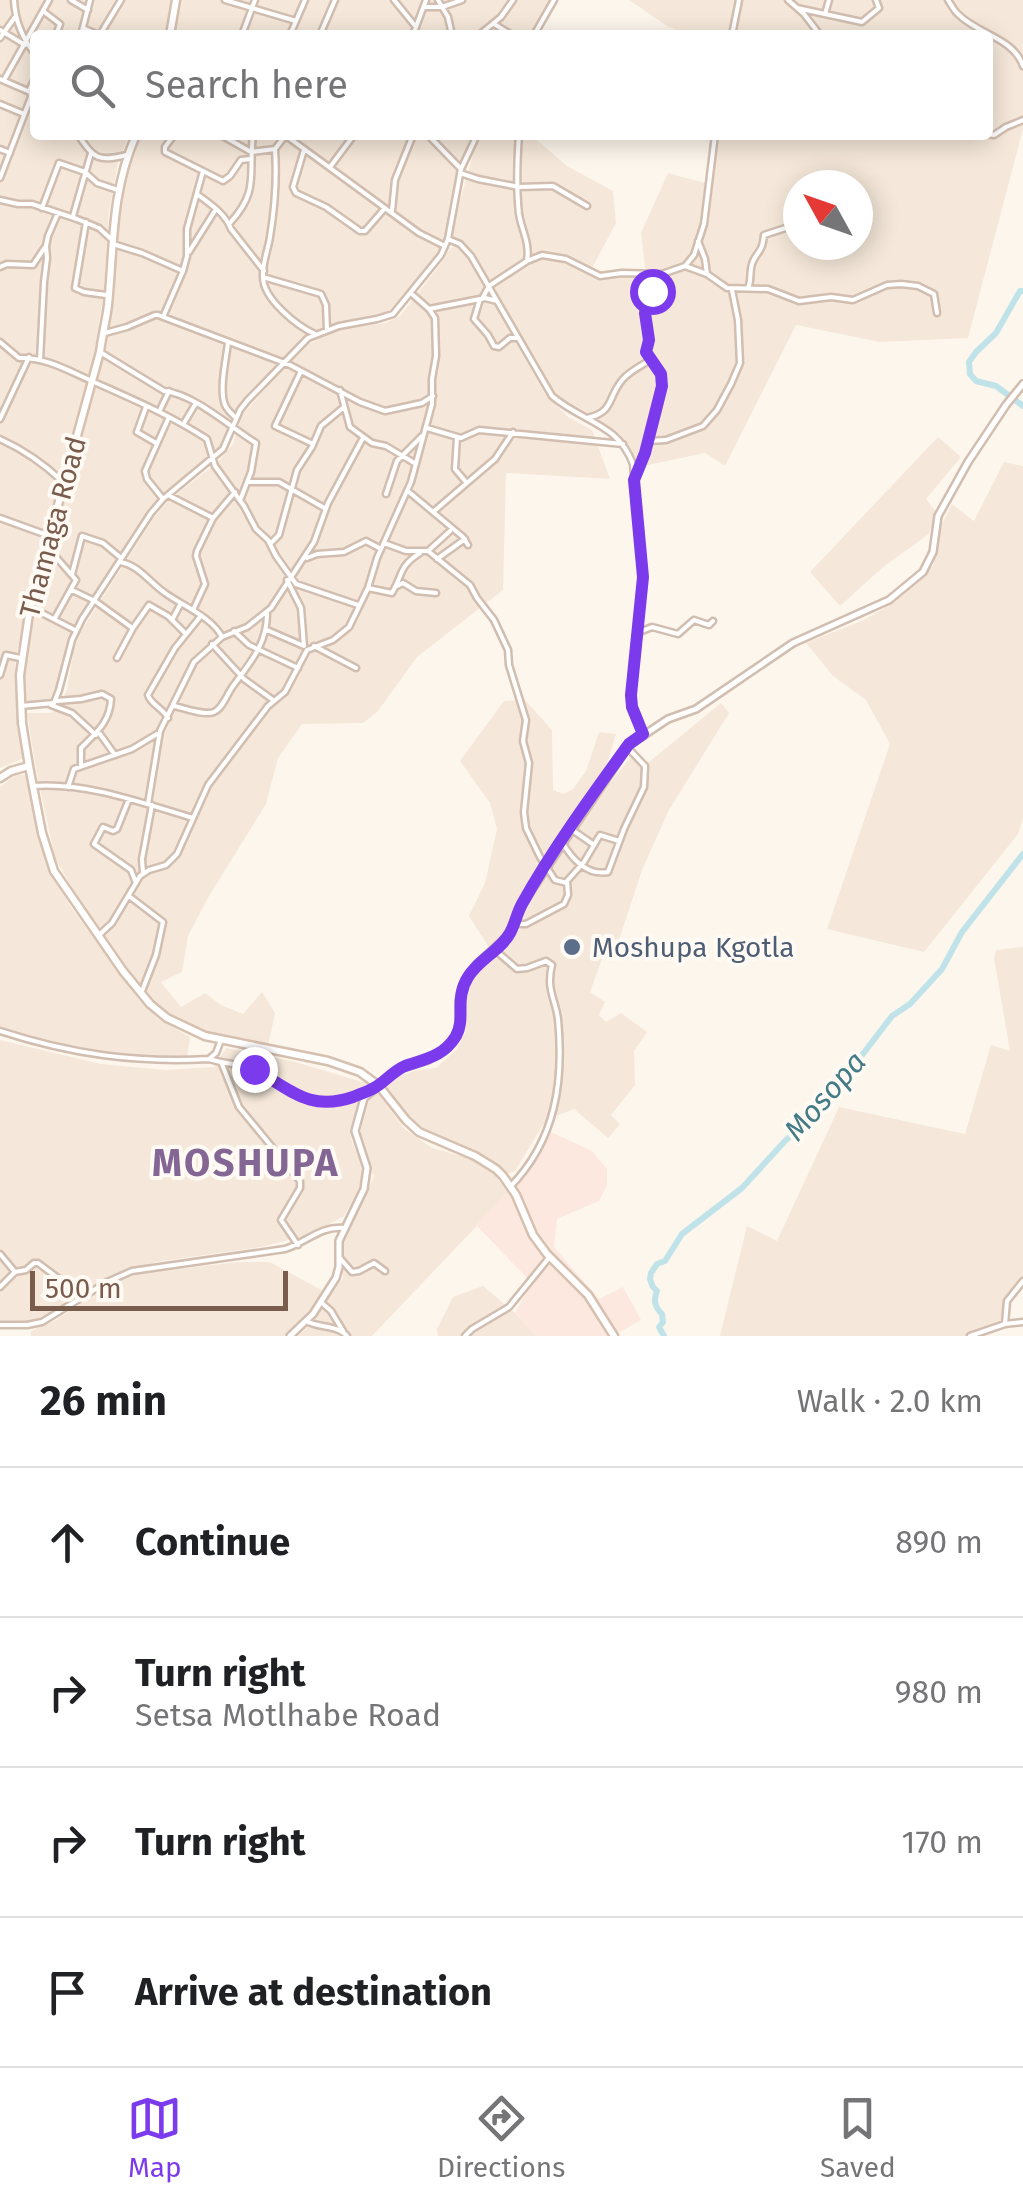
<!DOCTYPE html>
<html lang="en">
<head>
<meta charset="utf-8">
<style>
	:root { --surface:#fff; --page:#f2f2f2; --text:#202124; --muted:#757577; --line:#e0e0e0; --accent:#7c3aed }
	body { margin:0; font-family:"Fira Sans",sans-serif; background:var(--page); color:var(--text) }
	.compass { position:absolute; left:783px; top:170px; width:90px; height:90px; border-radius:50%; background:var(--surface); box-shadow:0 5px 25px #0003; rotate:310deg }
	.scale { position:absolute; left:30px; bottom:25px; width:258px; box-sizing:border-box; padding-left:10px; border:5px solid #7a5c4d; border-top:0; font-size:28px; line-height:35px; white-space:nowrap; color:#7a5c4d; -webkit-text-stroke:8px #fffaf3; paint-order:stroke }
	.stop { position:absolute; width:30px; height:30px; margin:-22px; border:8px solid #7c3aed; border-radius:50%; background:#fff }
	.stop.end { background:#7c3aed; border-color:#fff; box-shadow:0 2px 10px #0008 }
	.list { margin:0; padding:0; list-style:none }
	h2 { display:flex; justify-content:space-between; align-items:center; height:130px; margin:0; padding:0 40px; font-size:42px }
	h2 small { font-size:32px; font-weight:400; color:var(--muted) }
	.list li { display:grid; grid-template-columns:65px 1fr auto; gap:30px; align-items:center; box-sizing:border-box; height:150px; padding:0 40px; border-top:2px solid var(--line) }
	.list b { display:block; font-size:38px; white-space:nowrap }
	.list p { margin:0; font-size:32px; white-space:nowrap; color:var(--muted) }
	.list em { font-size:32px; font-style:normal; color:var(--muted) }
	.icon { flex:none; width:55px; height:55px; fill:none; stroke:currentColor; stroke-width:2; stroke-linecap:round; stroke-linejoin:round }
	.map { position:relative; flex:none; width:1023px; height:1336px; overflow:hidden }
	.search { position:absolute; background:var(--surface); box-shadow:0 5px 25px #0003; left:30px; right:30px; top:30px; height:110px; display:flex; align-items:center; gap:25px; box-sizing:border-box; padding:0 35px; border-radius:10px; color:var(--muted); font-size:38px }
	.sheet { height:730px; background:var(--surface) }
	nav { display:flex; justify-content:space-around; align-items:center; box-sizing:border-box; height:140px; border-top:2px solid var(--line); background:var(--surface); font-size:28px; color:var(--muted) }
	nav a { display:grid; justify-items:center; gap:5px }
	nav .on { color:var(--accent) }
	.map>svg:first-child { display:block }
</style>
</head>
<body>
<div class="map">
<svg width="1023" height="1336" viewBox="0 0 1023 1336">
	<rect width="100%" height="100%" fill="#fdf6ec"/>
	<path fill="#f5e8da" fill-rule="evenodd" d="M0,0h171l-5,35h-131v100h94l-11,27 -9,50 -5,79 -10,64 -45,161 -22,89 -12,56 9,97 -24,10z
		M179,0h372l-20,35h-357z
		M629,0h394v129l-55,209 -88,4 -84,-17 -71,141 -20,-13 -67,14 -7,-18 -17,-18 -62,-35 -58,-102 -12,-28 -15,-21 -15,-6 2,-17 20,-71 9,-16h48l36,31 46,25 3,32 -26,49 24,3 32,-1 -5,-41 27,-60 37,10 8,-48h275v-100h-299l-22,-9zM798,185h60v60h-60z
		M140,135h336l-19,38 -15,80 -51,63 -55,8 -28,13 -68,72 -18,41 -46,35 -30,34 -68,103 -22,74 -4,7 -28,1v-27l5,-55 61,-223 17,-73 11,-114 11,-47z
		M456,247l9,7 80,140 23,23 24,13 18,49 -104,-6 -3,117 -86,67 -39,54 -15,12 -61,1 -24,34 -12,46 -57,92 -21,40 -6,36 -21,10 20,25 24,-14 16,12 22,9 19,-22 13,21 -7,34 -59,-11 -33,-14 -27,-22 -55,-74 -39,-68 -19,-89 -9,-56h24l8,-7 8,-16 7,-42 9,-20 70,-109 15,-18 50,-39 15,-18 8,-27 37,-43 31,-30 27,-14 50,-7 14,-7 45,-58 5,-10z
		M938,437l23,20 -35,42 10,13 -7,22 -46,33 -43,39 -30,-34z
		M1004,462l19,4v352l-5,16 -94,118 -97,-23 63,-185 -24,-44 -33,-24 -27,-33 58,-23 29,-17 40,-37 9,-42 10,-20 22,17z
		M525,700l27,30 1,60 11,4 9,-5 13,-18 13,-39 17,2 -13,43 -71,108 -30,57 -12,7 -21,-33 16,-33 12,-54 -7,-26 -30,-42 44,-60z
		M721,703l8,10 -60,97 -27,60 -26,79 -11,2 -15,41 15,10 -6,13 7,7 15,-9 26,19 -13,19 1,34 -24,30 9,9 -12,14 -34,-29 -28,11 -31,51 -7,3 -21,-17 -40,-13 -26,-13 -36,-42 13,-12 18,-7 20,-2 20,-18 10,-19 -2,-30 5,-20 17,-19 22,-16 12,-17 6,-20 10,-19 63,-94 32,-39 18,5z
		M16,775h11l3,25 19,70 22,37 68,93 21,20 30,17 -3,21 -90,-4 -97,-25v-242z
		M1023,947v332l-11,11 -9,15 -1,19 -34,12h-248l27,-110 30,15 62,-134 126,27 26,-89 19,6 -16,-93 2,-8z
		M0,1040l101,24 64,6 49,-3 12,-19 66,13 77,23 -19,46 2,12 8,18 2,16 -6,19 -12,21 -35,19 -48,12 -105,15 -38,11 -76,44 -16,5h-26z
		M375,1090l29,38 28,20 37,10 25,16 14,19 -136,143h-74l11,-10 34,-48 -1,-37 32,-64 -14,-38 4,-34z
		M238,1262h32l53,29 -17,26 -21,19h-254v-5l25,-11 60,-39 20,-7z
		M483,1286l32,27 22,23h-99l-1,-7 16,-32z"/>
	<path fill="#fde8e0" d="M551,1132l41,19 15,18v16l-8,16 -42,18 -3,28 45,52 24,-12 18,33 -28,16h-76l-22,-23 17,-30 -56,-58 52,-54z"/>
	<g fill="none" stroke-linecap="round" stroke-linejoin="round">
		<path stroke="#bfe3e8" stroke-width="6" d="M1023,291h-3l-24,42 -20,19 -7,10 1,12 6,7 20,5 27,20
			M664,1336l-5,-9 4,-5 -1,-8c-7,-7 -9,-13 -5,-23l-4,-4 -3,-8 1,-6 6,-9 8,-3 17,-27 60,-46 43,-47 31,-27 14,-24 26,-27 36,-47 18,-12 32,-35 20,-37 61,-78"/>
		<defs>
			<path id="minor" d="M14,0c1,20 8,38 21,54
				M71,0l17,10
				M225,0l71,21
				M394,0l22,27
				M438,0l10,17 4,18
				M788,0l16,14 16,21
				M948,0c2,3 7,12 10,14 19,20 56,24 65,52
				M425,7h17l20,-7
				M797,8l65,14 17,-14 -3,-8
				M43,11l17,13 -4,11
				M825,14l4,-14
				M494,24l18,11
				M83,28l16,7 2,-2 20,-33
				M0,30l25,15
				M81,35l9,-35
				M242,35l13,-35
				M290,35l15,-35
				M320,35l15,-35
				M413,35l13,-35
				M479,35l22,-18 12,-17
				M534,35l20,-35
				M732,35l7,-35
				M0,38l15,-21
				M0,79l30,13
				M4,80l45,-80
				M0,104l24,10
				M988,134l6,1 12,-8 17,-7
				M78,135c17,24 19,27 49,20
				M174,135l-9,12v5l58,29 7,-5 11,-16 9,-1
				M221,135l30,17 24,-3 10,-13
				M285,135l134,98 26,13
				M428,135l33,34
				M519,135c-2,27 -3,52 0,79 3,18 11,28 8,47
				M0,149l10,4
				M275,149c2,30 0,58 -5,88 -2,13 -8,27 -7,40 0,22 34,49 52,57
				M304,150l-11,37 3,6 30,14 34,24h5l20,-23
				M330,167l24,-32
				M460,173l18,6 41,8 34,-1 34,20
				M0,178l31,-81 -1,-8 5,-11
				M197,194c13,10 28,19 34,35l33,42
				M0,200l18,4h14l45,15 22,9 12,11
				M42,208l17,-45 26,9 12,11 21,7
				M392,211l3,-31 18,-45
				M73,216l18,-63
				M86,222l-11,66 9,4 22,3
				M230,223c30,-33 18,-48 23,-88
				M448,239l12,5 11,12 81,140c30,26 66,27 81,68l10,113 -12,118 1,12 11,27
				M698,241l7,18 2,15
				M113,244l29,9 41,18
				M189,252l27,-43
				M685,266l22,8 20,14 41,1 31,12 32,-4 22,3 34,-15 14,-1 17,2 16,8 3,19
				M0,267l7,-3 26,1 12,-18
				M263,277l58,17 5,11 1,25
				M748,288c4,-9 1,-15 4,-24 4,-13 10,-9 12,-29l34,-11
				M480,299l-6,20 14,16 6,11 5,1 11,-9h8
				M482,299l7,-13 38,-25 15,-6 24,4 34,17 22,-3 40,1 23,-8 9,-11 10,-31 11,-89
				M429,309l56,-11 12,3
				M163,317l20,-46 4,-15v-27l16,-58
				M105,333l22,-6 28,-12h3l132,50 70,37 25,9 37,-8 11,-7
				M0,342l19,16c27,-1 50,13 75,24 38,17 78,34 113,57l8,27 29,40 12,23 12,11 8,16 20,28 62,21
				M228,343c-2,16 -9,47 -3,62 2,5 7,9 11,13
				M100,352l64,39c30,3 66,36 92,52l-5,29 -10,26
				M40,360l4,-78 3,-24 -1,-12 2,-10 10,-23
				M301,371l-26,55 38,18
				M340,390l10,37 22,16 14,3 30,18
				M146,407l-9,25 19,11
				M159,412l10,-21
				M587,418c28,-6 20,-21 36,-39 7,-8 18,-13 27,-19
				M0,419l29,-62
				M184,423l12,-20
				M427,428l34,10 18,-8 144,14
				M457,437l-2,32 11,13
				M0,439c22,10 44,25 62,42
				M648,441l18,-1 37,-14 14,-16 14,-26 9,-21 -2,-43 -6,-30
				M636,475c8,-18 28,-77 26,-95 -1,-11 -11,-20 -16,-28 5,-18 -3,-28 0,-43 2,-11 7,-21 8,-33
				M248,482h31l47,27
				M409,492l54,45 5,8
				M386,494l11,-33 25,-25
				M168,495l45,23
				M163,499l-16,-20 -2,-8 24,-54
				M433,512l62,-53 18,-27
				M0,518l47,17
				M271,543l8,-8 18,-65 15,-23 9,-21 23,-19
				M384,543l22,8h22l42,34 7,13 17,22 14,30 1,15 17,55 -3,21 6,22 -5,49 2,16 14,29 15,23 12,3
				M49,549l27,31 -21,38
				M428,551l22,-20
				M307,558l10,-4 27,-2 22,-11 15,8
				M437,559l28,-20
				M120,562c19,3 30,21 45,31 18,13 47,24 57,44
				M72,574l10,-38 21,7 18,15
				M287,580l14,28 3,38
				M395,587l8,-4 13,8 20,2
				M368,588l24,5c11,-18 6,-26 28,-40
				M72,590l23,11 36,26
				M30,607l45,23
				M193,610l12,-26 -9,-28 1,-5 16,-33 22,-26
				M172,620l9,-17
				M267,630l37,16
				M234,631l15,14 49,23
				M637,633l15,-6 26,7 16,-14 15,5 4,-4
				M212,644l32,35 29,21
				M314,646l42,22
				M117,658l16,-30 16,-23 19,11 18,18
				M0,675l6,-20 14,3
				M57,701l24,-2 21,-5 9,5c-1,23 -15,34 -30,49v18
				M51,705l21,8 24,22
				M21,706l33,-3 5,-13 13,-50 10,-21 69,-106 12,-14 60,-50 17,-39 7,-9 61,-63 31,-12 38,-7 16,-5 48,-59 7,-16 13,-70 16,-34
				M174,706c10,2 30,10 40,6 9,-4 13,-18 19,-26 17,-23 34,-42 34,-72
				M168,718c-5,-10 -18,-14 -20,-23l27,-47 25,-31
				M100,734l15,21
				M33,786c54,-4 109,17 160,32
				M68,787l6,-18 58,-20 25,-15
				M129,799l-12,30 -4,2 -10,-4 -9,17 37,26 5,13
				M148,804l12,-73 34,-69 28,-25 25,-10 24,-19 43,-66 14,-39 35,-65
				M571,829l23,16
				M562,842c10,17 25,34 46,30l16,-43 20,-42 1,-21 -18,-19
				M143,873l-1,-14 10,-54
				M129,896l34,26 -7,33 -14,36
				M514,924h12l38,-20 4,-9 -1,-14 17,-19 16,-27 19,6
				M98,936l14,-13 28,-47 9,-6 17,-5 11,-11 31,-69 60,-79 17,-14 22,-42 26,-10 16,-13 19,-39 9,-30 34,-76 21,-78v-25l4,-23 -1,-38 -6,-9 -16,-14
				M495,950l22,19 10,-1 19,-7 6,4c-6,24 3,33 6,54 6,62 -2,121 -48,168
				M0,1031c71,23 134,32 209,28l7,-6 5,-13
				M209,1059c15,5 34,5 48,12 12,5 23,15 34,22 27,16 51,7 79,-2
				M222,1064l17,43 61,74v7l-19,32 17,25
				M0,1254l15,18 -15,15
				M339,1257l13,15 7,-1 15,-8 11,8
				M15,1272l11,-2 8,-7h4l24,18 17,18
				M322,1303l9,8 12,20
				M306,1321c13,7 32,4 41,15
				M1005,1324l2,-23 16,-20
				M0,1325h27l15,-3 65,-40 25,-11 153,-22c20,-6 37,-24 59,-21
				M465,1336l7,-7 37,-22 39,-48
				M970,1336l35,-12 18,-2"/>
			<path id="tertiary" d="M290,1336l23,-22 23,-36 3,-11v-26l25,-52 3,-21 -12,-37 9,-33 35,-29 29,-9 17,-10 8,-9 7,-13 -1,-27 6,-21 12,-16 31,-28 15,-33 106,-158 39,-26 28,-10 97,-66 96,-43 34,-28 10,-20 5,-36 30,-54 38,-57 17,-21"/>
			<path id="secondary" d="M170,35l6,-35
				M136,135c-25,57 -22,110 -28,170 -2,16 -6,31 -8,47l-70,255 -10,68 2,48 7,43 13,67 12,38 69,100 27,33 17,14 38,18 123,25 32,11 19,14 27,34 13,12 56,24 21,13 7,7 13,19 17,40 14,19 41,41 26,41
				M0,778l11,-7 18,-5"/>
		</defs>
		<use href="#minor" stroke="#d1beb0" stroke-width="9"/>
		<use href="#tertiary" stroke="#d1beb0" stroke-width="10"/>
		<use href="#secondary" stroke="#d6c0b0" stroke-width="11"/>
		<use href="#minor" stroke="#fff" stroke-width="4"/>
		<use href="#tertiary" stroke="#fff" stroke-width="5"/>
		<use href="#secondary" stroke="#fff" stroke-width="6"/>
	</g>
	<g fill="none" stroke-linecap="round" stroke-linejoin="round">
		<path stroke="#7c3aed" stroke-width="12" d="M254,1069c36,20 55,43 99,28 7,-3 14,-5 21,-9 11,-6 19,-17 31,-22 21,-7 39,-10 51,-30 10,-18 -2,-37 12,-59 11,-18 32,-26 42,-44 5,-9 7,-20 12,-29 30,-54 70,-109 107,-160l14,-10 -11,-27 -1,-12 12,-118 -9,-97 11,-27 17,-67 -1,-12 -15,-22 3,-12 -4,-27 7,-22"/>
	</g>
	<circle fill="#5c6f8a" stroke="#fffaf3" stroke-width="4" cx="572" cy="947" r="10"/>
	<g text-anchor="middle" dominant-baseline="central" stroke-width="8" stroke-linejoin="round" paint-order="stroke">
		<g font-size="28" fill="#7a5c4d" stroke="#fffaf3">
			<text transform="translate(53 527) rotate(-75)">Thamaga Road</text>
		</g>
		<g font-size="28" fill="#4e5e75" stroke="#fffaf3" text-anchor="start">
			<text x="592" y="947">Moshupa Kgotla</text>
		</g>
		<g font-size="30" font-style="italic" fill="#437c86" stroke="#fffaf3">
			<text transform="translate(825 1096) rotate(-49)">Mosopa</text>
		</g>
		<g font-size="38" font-weight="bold" letter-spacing="2.5" fill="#846695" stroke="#fffaf3">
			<text x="246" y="1163">MOSHUPA</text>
		</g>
	</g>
</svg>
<svg class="compass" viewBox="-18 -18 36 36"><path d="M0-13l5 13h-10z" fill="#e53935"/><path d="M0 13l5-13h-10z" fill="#757577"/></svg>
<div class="scale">500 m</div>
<div class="stop" style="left:652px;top:291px"></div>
<div class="stop end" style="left:254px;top:1069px"></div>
<div class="search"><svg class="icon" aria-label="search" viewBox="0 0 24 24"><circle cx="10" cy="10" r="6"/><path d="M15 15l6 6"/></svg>Search here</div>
</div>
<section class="sheet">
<h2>26 min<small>Walk · 2.0 km</small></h2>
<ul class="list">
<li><svg class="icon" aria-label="ahead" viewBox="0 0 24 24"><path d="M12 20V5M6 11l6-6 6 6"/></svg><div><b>Continue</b></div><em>890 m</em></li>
<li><svg class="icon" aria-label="right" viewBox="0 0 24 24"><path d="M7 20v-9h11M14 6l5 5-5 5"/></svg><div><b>Turn right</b><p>Setsa Motlhabe Road</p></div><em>980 m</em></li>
<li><svg class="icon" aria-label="right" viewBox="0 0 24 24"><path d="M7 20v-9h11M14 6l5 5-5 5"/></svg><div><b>Turn right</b></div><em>170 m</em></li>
<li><svg class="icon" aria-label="arrive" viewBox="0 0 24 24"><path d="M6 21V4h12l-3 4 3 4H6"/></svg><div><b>Arrive at destination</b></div></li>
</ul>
</section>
<nav>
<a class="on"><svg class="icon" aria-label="map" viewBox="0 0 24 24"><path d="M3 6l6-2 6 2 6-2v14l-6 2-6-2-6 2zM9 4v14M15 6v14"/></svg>Map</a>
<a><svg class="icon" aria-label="directions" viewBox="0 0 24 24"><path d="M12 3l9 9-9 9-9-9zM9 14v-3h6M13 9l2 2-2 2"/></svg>Directions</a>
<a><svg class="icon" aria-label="saved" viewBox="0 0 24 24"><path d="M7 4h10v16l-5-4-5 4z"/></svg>Saved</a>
</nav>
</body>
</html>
